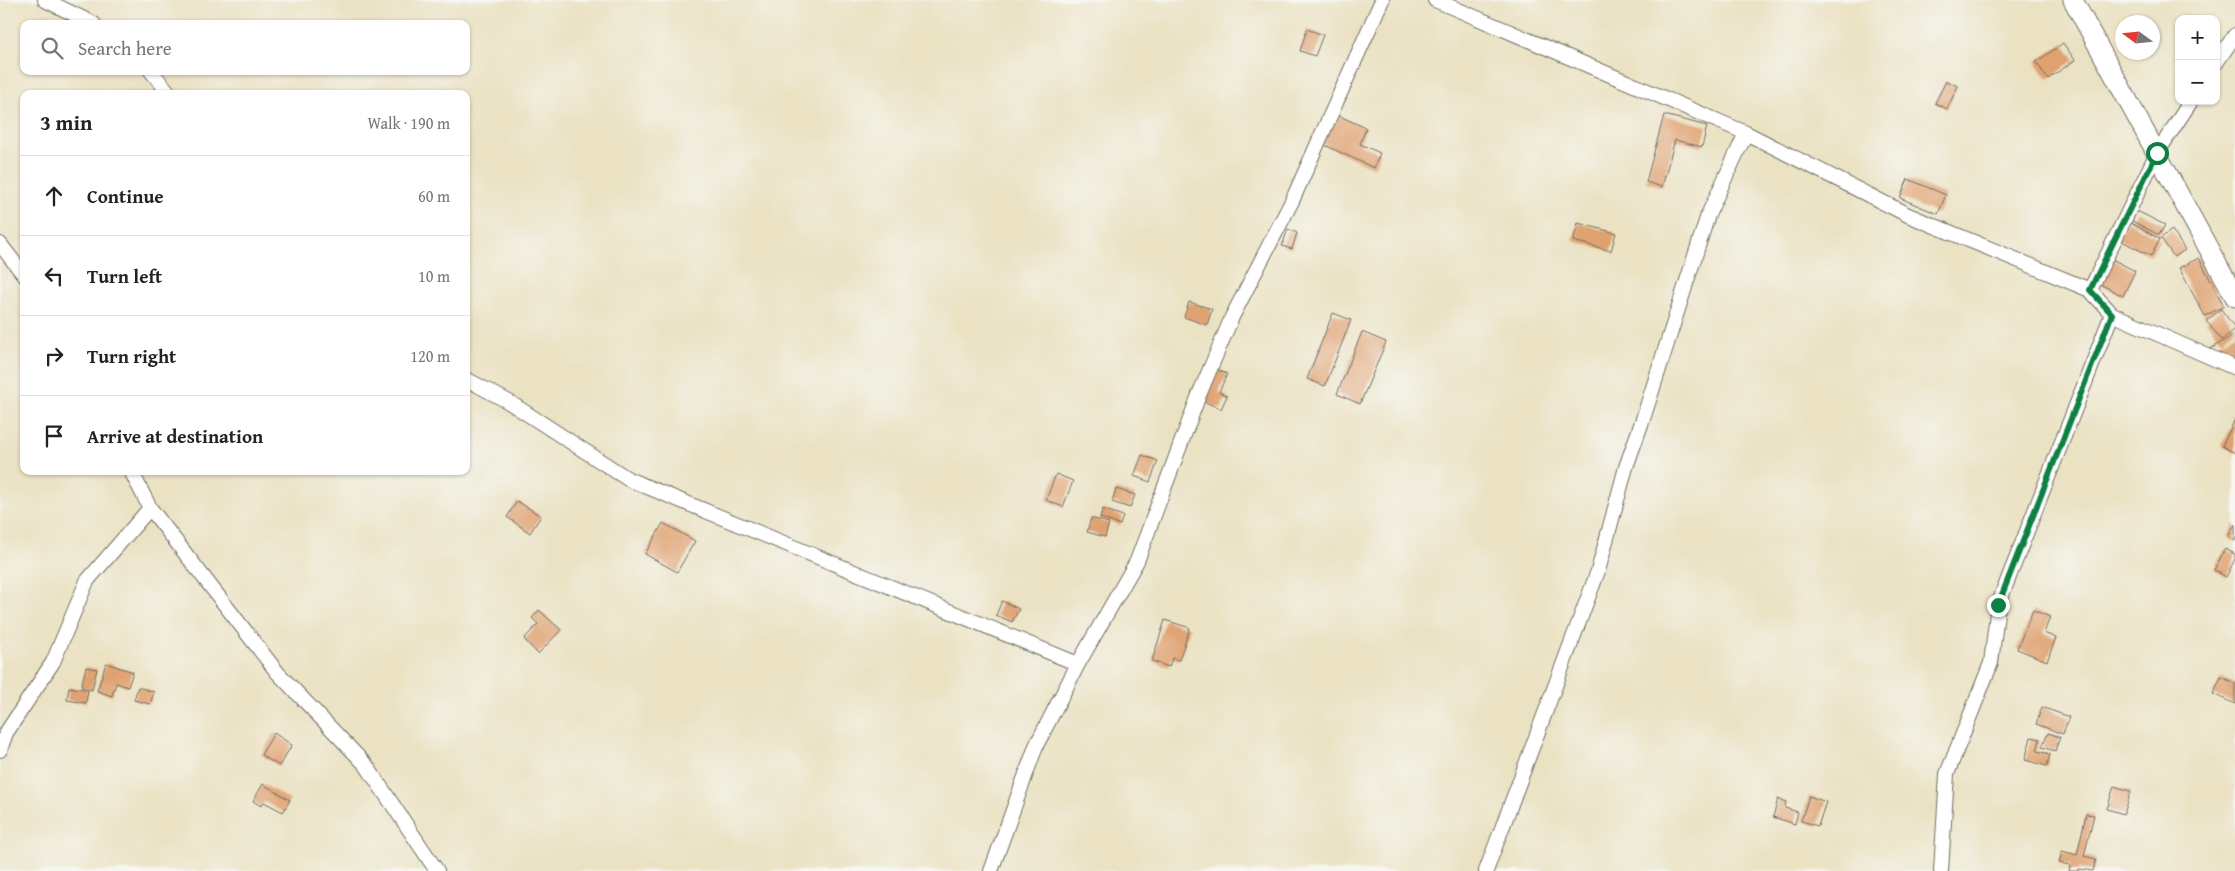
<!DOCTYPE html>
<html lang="en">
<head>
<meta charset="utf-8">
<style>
	:root { --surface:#fff; --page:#f6f6f6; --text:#222; --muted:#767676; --line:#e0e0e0 }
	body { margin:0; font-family:"Gentium Book Plus",serif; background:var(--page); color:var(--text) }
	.controls { position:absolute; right:15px; top:15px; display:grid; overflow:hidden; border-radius:10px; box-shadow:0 1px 4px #0004 }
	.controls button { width:45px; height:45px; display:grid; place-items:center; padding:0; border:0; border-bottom:1px solid var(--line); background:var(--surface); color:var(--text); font:25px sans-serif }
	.compass { position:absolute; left:2115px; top:15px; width:45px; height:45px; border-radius:50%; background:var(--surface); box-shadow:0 1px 4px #0004; rotate:285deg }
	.stop { position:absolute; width:15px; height:15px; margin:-11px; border:4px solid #0b8043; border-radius:50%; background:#fff }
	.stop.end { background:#0b8043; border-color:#fff; box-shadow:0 1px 5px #0008 }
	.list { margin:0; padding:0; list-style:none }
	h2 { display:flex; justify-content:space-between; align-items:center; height:65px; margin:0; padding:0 20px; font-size:21px }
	h2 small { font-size:16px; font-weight:400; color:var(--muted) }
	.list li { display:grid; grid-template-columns:32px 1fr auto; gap:15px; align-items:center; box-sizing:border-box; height:80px; padding:0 20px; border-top:1px solid var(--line) }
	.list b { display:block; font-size:19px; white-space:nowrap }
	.list em { font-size:16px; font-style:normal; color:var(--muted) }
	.icon { flex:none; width:28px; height:28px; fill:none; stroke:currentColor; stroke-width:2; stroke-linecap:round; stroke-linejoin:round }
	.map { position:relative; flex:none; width:2235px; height:871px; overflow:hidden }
	.search { position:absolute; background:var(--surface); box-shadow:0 1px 4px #0004; left:20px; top:20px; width:450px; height:55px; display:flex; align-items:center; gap:12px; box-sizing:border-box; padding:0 18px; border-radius:10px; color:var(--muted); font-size:19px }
	.panel { position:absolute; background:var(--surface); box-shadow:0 1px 4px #0004; left:20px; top:90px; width:450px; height:385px; border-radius:10px }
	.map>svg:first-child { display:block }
</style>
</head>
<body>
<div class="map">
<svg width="2235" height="871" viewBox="0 0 2235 871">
	<rect width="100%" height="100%" fill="#f6f6f2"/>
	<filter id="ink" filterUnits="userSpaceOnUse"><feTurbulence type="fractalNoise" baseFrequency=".02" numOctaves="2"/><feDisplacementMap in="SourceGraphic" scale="10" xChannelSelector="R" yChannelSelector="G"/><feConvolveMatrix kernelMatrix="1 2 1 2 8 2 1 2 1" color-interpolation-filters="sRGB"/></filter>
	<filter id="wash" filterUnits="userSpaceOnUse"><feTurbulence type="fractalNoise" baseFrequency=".0096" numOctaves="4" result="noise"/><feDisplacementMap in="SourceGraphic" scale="20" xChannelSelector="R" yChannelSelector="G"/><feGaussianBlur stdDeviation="1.12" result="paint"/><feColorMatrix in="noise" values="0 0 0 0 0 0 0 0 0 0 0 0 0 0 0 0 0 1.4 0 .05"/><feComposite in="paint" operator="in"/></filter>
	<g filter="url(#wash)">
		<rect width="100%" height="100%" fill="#ebe2c3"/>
		<g id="blocks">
			<path fill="#e0a170" d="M1307,29l16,6 -8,21 -15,-5z
				M2063,43l12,17 -27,19 -12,-17z
				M1946,81l12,5 -11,23 -12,-6z
				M1333,113l33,15 -6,16 20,9 -6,15 -54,-25z
				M1664,115l43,11 -5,21 -27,-7 -13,47 -16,-5z
				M1908,179l38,16 -8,19 -38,-16z
				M2137,211l28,14 -6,10 -27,-14z
				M2127,221l33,18 -9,17 -33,-17z
				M1578,223l38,10 -5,18 -38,-10z
				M1288,229l9,4 -5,16 -10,-3z
				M2172,230l13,20 -11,7 -13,-19z
				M2110,258l25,13 -12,25 -25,-13z
				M2199,258l25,48 -19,10 -26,-48z
				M1189,302l23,7 -5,16 -23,-8z
				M2221,309l14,19 -13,12 -16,-19z
				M1333,313l18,7 -26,66 -18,-7z
				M1362,332l24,10 -26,62 -23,-10z
				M2235,334v26l-3,4 -25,-13z
				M1216,369l11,5 -8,18 8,4 -6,13 -18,-8z
				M2235,419v34l-13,-7z
				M1142,455l16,6 -8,21 -16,-6z
				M1056,474l17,7 -10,26 -17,-7z
				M1116,489l19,6 -5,13 -18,-6z
				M517,501l24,15 -11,17 -23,-16z
				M1103,509l20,7 -3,9 -20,-7z
				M1091,518l18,5 -4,14 -18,-5z
				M663,523l32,18 -18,31 -32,-18z
				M2235,524v17l-7,-4z
				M2225,549l10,5v5l-9,18 -12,-7z
				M1002,601l17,8 -7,13 -16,-7z
				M539,610l22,20 -23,24 -14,-15 14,-15 -6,-6z
				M2033,610l17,7 -6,16 12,5 -9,23 -30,-12z
				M1165,620l25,8 -11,32 -7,-2 -3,9 -17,-6z
				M106,663l27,9 -5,15 -12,-4 -4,13 -15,-5z
				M86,667l11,2 -5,21 -11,-3z
				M2221,677l14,6v21l-22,-10z
				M69,687l19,3 -2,13 -19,-3z
				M138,687l16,5 -4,12 -16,-4z
				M2042,707l27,10 -6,17 -27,-10z
				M274,733l18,12 -13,21 -18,-11z
				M2048,733l12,4 -5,14 -13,-4z
				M2031,737l9,2 -3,12 13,3 -3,12 -22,-6z
				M263,784l27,16 -7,12 -19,-10 -3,4 -8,-5z
				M2114,786l17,5 -7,23 -17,-5z
				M1809,796l17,6 -8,24 -17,-5z
				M1778,799l8,3 -1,6 13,4 -3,12 -22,-7z
				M2086,814l8,1 -10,41 12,3 -3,12 -14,-2 -1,2h-9l1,-6 -11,-2 3,-12 15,4z"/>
		</g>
	</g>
	<g filter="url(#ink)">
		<use href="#blocks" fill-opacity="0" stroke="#6e6b60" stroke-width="1"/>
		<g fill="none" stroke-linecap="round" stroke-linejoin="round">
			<defs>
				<path id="minor" d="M45,0l49,24
					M1435,0l311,133 162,82 182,75 22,24 123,54
					M2216,63l19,-28
					M151,71l19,23
					M0,244l24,31
					M2090,290l67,-137 34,-52
					M466,379l43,23 119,77 450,185
					M150,508l127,164 89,93 71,106
					M0,750l6,-17 47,-71 34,-81 63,-73 -19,-37
					M991,871l45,-125 42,-82 59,-103 62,-166 33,-78 60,-116 90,-201
					M1486,871l112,-300 28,-104 17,-48 65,-204 38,-82
					M1941,871l6,-97 44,-111 7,-58 114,-291"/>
				<path id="secondary" d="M2073,0l162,297"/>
			</defs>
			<use href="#minor" stroke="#6e6b60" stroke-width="16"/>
			<use href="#secondary" stroke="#6e6b60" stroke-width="21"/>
			<use href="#minor" stroke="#fff" stroke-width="14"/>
			<use href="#secondary" stroke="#fff" stroke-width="19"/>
		</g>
	</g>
	<g fill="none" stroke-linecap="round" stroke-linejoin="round" filter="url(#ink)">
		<path stroke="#0b8043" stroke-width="6" d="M1998,605l114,-291 -22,-24 67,-137"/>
	</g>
</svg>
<div class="controls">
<button>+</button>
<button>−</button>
</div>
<svg class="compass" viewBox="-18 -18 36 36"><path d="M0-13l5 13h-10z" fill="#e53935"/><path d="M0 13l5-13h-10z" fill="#767676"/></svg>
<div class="stop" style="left:2157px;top:153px"></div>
<div class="stop end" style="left:1998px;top:605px"></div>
<div class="search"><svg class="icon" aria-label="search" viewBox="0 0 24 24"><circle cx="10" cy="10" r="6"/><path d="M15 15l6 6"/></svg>Search here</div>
<section class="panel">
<h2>3 min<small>Walk · 190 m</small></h2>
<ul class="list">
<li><svg class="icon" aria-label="ahead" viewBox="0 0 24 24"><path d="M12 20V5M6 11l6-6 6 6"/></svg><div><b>Continue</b></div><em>60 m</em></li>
<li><svg class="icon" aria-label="left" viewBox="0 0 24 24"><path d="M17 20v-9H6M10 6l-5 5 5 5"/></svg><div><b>Turn left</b></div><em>10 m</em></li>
<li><svg class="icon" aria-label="right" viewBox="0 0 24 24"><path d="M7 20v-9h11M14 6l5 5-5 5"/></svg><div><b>Turn right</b></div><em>120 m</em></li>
<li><svg class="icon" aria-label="arrive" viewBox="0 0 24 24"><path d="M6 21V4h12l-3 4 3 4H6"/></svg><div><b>Arrive at destination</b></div></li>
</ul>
</section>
</div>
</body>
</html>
